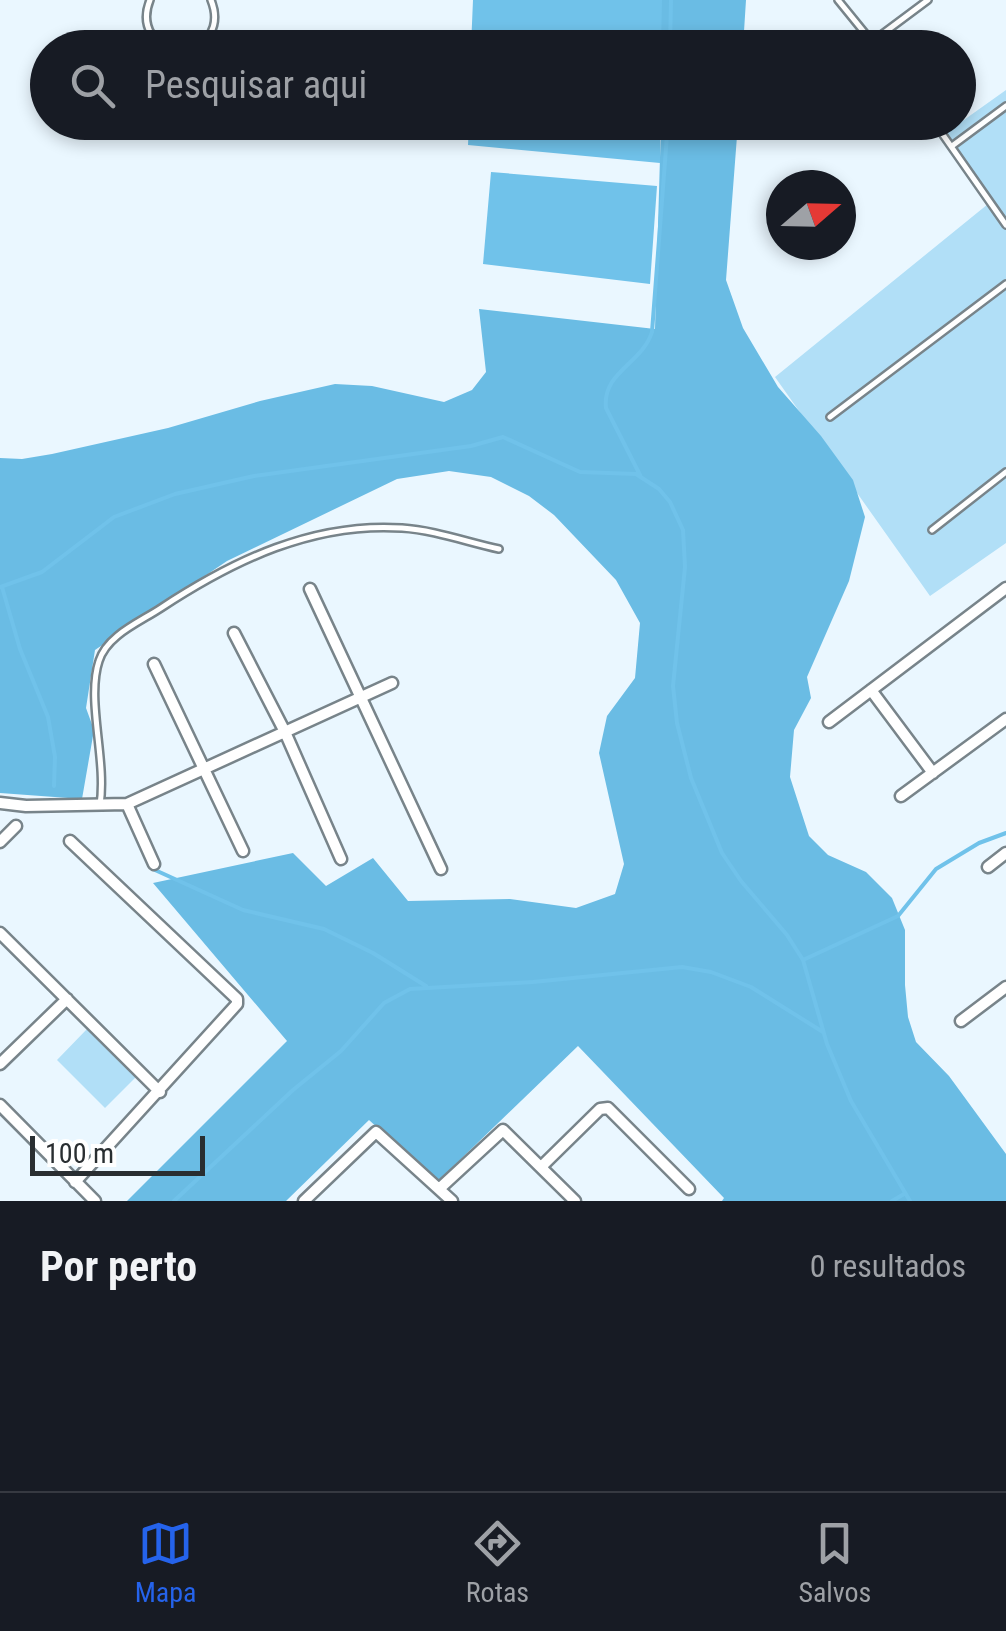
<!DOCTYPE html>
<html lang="pt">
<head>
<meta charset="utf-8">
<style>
	:root { --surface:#171b24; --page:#242831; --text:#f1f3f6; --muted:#9ea1a6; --line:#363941; --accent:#2563eb }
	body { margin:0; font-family:"Roboto Condensed",sans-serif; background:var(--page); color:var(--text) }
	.compass { position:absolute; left:766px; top:170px; width:90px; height:90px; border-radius:50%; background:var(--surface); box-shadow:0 5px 15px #0003; rotate:70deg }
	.scale { position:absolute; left:30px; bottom:25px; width:175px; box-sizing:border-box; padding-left:10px; border:5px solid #292e31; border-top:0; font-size:28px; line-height:35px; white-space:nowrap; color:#292e31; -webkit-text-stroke:8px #fff; paint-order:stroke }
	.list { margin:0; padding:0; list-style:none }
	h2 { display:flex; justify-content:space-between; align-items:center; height:130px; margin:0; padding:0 40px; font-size:42px }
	h2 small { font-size:32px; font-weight:400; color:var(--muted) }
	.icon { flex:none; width:55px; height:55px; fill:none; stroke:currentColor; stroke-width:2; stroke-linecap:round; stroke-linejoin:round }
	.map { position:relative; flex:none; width:1006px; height:1201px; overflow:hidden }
	.search { position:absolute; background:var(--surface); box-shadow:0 5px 15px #0003; left:30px; right:30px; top:30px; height:110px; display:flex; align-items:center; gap:25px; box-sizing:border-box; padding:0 35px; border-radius:55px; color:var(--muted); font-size:38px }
	.sheet { height:290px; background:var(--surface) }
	nav { display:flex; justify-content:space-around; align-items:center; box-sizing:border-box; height:140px; border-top:2px solid var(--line); background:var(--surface); font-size:28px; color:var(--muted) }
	nav a { display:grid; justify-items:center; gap:5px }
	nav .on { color:var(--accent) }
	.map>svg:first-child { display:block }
</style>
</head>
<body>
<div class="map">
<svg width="1006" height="1201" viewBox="0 0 1006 1201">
	<rect width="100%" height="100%" fill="#eaf7ff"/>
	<path fill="#b1dff7" d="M1006,90v453l-76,53 -155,-219 213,-173 -48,-67z
		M87,1029l49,48 -31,31 -48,-48z"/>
	<path fill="#6abce4" d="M660,0h86l-3,47h-82z
		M661,123h77l-12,157 17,48 35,59 43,49 32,44 12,37 -16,64 -42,96 4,21 -17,32 -4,47 19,59 19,19 38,17 26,26 13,32v55l3,32 8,25 33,34 57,78v47h-284l2,-3 -146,-152 -141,136 -68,-62 -83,81h-159l160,-160 -134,-158 140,-30 33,33 47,-28 35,43 102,-2 66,9 39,-14 9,-30 -25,-111 8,-37 28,-38 5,-55 -24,-43 -62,-65 -25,-19 -38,-19 -42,-6 -52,8 -170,82 -132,89 -9,58 8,22 -12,69 -82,-6v-335l22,1 30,-5 116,-26 92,-27 75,-17 37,2 72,16 28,-12 14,-18 -7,-63 176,20z"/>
	<path fill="#70c2ea" d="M473,0h189l-1,47h-190z
		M469,122l191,1v40l-192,-18z
		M491,172l166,14 -7,98 -167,-20z"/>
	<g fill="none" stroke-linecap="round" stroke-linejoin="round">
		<path stroke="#70c2ea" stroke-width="4" d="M670,48l1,-48
			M640,475l-34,-67c-4,-36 36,-44 46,-76l16,-210
			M0,587l42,-15 72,-55 61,-23 79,-18 217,-30 32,-9 77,35 56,2 23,15 11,13 13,28 2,37 -12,119 4,37 14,55 31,75 19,28 46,54 16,25 24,84 24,57 59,100
			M2,587l18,62 28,68 7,40 -1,29
			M155,870l88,40 81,19 49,24 53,33
			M803,960l95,-44 38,-47 43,-26 27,-10
			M174,1201l119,-111 48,-39 43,-48 26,-14 123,-7 149,-15 29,5 40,15 72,45
			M892,1201l12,-7"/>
		<defs>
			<path id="service" d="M150,0c-8,20 -2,36 15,48
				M838,0l39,48
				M873,41l55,-41
				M197,48c17,-13 22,-28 14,-48
				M934,122l72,103
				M952,146l54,-40
				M830,417l176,-133
				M932,530l74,-58
				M100,805c7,-45 -14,-105 -1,-144 8,-26 41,-39 62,-53 73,-48 152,-86 241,-80 32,2 65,14 97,21"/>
			<path id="minor" d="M310,589l131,280
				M234,633l51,99 56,127
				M154,664l89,187
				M871,690l62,83
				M829,722l177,-134
				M901,796l105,-77
				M0,803l26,3 101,-2 265,-121
				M127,804l27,60
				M70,841l167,158v5l-162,178
				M0,842l16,-16
				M988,867l18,-14
				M0,933l160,159
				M961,1021l45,-34
				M0,1064l67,-65
				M0,1105l95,96
				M542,1166l58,-57 8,-1 81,81
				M439,1189l64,-59 72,71
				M304,1201l72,-69 76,69"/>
		</defs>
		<use href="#service" stroke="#78848a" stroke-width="10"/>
		<use href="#minor" stroke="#78848a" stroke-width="15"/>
		<use href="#service" stroke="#fff" stroke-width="5"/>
		<use href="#minor" stroke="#fff" stroke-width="10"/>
	</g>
</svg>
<svg class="compass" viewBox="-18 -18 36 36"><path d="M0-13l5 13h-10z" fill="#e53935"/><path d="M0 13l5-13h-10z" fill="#9ea1a6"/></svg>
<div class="scale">100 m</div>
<div class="search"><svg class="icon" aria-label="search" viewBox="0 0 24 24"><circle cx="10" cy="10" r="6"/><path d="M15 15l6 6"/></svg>Pesquisar aqui</div>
</div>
<section class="sheet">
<h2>Por perto<small>0 resultados</small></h2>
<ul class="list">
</ul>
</section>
<nav>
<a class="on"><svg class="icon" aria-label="map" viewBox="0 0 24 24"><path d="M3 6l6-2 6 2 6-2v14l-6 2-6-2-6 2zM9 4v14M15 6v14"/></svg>Mapa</a>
<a><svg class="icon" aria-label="directions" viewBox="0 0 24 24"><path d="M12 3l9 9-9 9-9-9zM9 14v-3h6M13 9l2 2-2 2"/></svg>Rotas</a>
<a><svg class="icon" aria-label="saved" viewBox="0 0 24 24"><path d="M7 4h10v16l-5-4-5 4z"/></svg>Salvos</a>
</nav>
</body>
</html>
